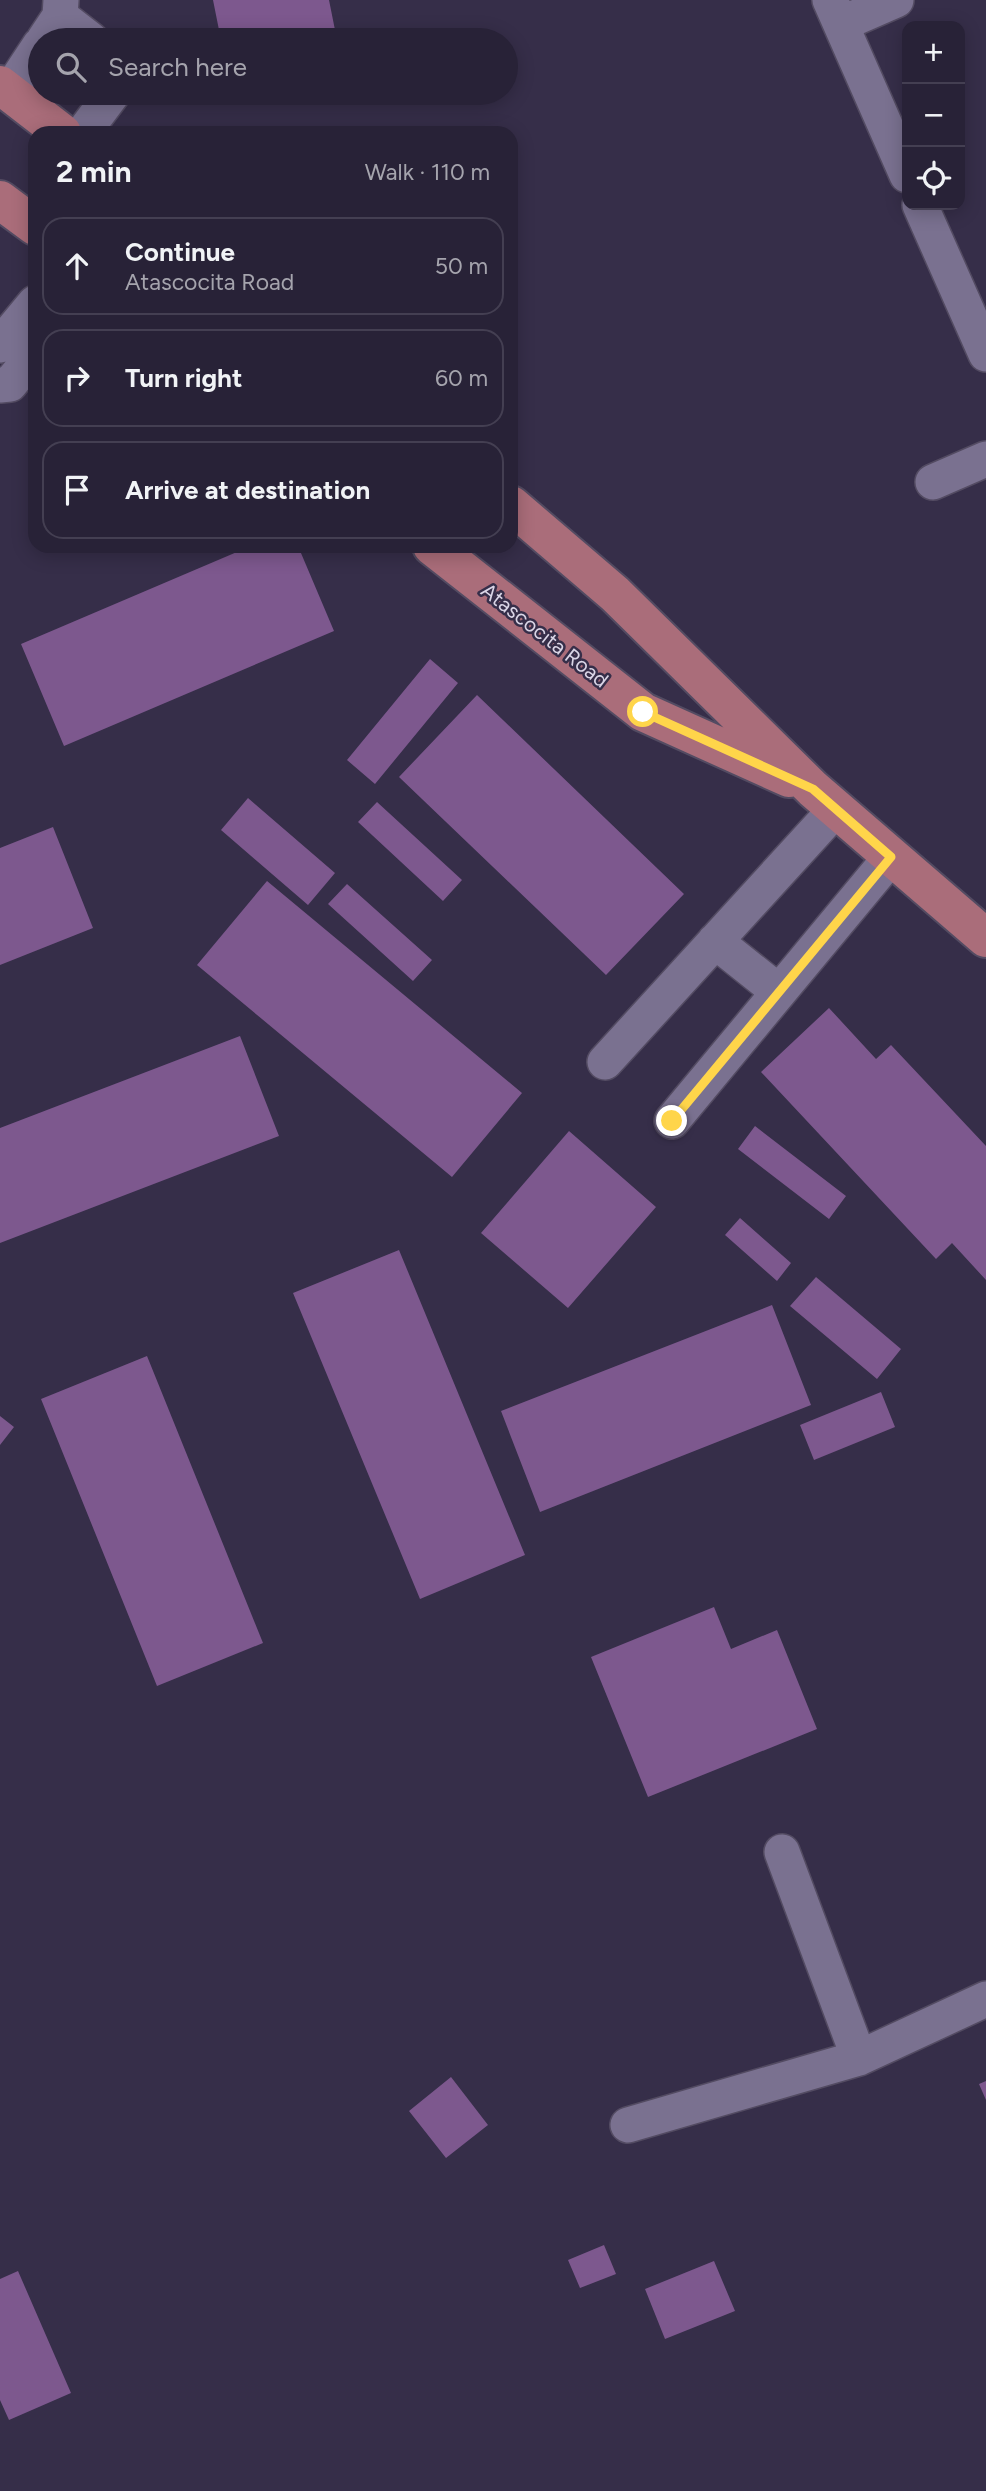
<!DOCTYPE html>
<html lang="en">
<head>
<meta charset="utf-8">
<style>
	:root { --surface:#282237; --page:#302a3f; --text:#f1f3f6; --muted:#a5a4ad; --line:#443f52 }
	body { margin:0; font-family:Figtree,sans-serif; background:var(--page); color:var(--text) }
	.controls { position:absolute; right:21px; top:21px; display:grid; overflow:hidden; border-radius:14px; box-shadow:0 4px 18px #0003 }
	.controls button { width:63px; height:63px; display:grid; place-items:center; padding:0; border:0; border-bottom:2px solid var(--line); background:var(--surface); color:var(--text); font:35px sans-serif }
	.stop { position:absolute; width:21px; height:21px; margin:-16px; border:5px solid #ffd54a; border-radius:50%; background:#fff }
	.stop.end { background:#ffd54a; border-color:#fff; box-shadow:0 2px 7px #0008 }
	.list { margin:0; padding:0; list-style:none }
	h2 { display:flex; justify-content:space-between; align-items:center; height:91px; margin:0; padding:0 28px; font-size:30px }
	h2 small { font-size:23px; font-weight:400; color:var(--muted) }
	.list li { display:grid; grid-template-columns:46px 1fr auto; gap:21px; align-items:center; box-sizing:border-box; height:98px; margin:0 14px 14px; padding:0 14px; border:2px solid var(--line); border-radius:21px }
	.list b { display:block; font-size:26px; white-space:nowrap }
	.list p { margin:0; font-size:23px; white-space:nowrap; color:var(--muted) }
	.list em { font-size:23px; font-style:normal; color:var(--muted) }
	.icon { flex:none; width:38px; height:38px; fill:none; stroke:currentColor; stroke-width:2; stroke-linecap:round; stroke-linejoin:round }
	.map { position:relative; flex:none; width:986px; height:2491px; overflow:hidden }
	.search { position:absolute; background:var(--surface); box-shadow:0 4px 18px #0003; left:28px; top:28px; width:490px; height:77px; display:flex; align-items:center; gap:18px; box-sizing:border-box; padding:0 24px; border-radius:38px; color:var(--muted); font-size:26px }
	.panel { position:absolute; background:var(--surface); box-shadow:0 4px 18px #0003; left:28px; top:126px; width:490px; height:427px; border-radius:21px }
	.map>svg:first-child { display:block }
</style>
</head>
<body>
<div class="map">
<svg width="986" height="2491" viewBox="0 0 986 2491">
	<rect width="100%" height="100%" fill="#362e49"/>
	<path fill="#7d588e" d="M213,0h116l8,40h-116z
		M232,93h23v1l-22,4z
		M251,546h47l36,85 -270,115 -43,-102z
		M430,659l28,24 -83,101 -28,-24z
		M477,695l207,199 -78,81 -207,-198z
		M248,798l87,75 -27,32 -87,-75z
		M377,802l85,78 -19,21 -85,-79z
		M53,827l40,101 -93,37v-117z
		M267,881l255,212 -70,84 -255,-212z
		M347,884l85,76 -19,21 -85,-77z
		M829,1008l47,51 15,-14 95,101v134l-34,-37 -16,16 -175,-187z
		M240,1036l39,100 -279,107v-115z
		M755,1126l91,70 -17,23 -91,-70z
		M569,1131l87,76 -88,101 -87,-75z
		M740,1218l51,45 -14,18 -52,-46z
		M399,1250l126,305 -105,44 -127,-306z
		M816,1277l85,72 -24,30 -87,-73z
		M772,1305l39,100 -271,107 -39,-101z
		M147,1356l116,287 -106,43 -116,-287z
		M881,1392l14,35 -81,33 -14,-35z
		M0,1416l14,11 -14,18z
		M714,1607l17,42 46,-19 40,99 -169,68 -57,-140z
		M451,2077l37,48 -42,33 -37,-47z
		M986,2081v19l-7,-16z
		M604,2245l12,29 -36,14 -12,-28z
		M714,2261l21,50 -70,28 -20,-50z
		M18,2271l53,122 -62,27 -9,-20v-121z"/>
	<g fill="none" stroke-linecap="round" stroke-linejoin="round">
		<defs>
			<path id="minor" d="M830,0l77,175
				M60,16l31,24
				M841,24l55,-24
				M44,40l16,-24 1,-16
				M9,92l31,-47
				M83,133l30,-40
				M920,205l66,149
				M0,345l35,-42
				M0,385l10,-1 25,-31
				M933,482l53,-23
				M715,941l64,51
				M605,1062l231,-253
				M672,1121l219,-264
				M782,1852l77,206
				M628,2125l231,-67 127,-59"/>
			<path id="major" d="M0,85l62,48
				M0,200l35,26
				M511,505l104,89 198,195 173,149
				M432,546l211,166 146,66"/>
		</defs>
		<use href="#minor" stroke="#534b62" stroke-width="38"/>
		<use href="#major" stroke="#534b62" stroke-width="42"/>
		<use href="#minor" stroke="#7a7190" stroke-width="35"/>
		<use href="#major" stroke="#aa6d7a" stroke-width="38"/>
	</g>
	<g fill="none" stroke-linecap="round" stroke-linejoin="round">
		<path stroke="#ffd54a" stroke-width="9" d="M643,712l170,77 78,68 -219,264"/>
	</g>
	<g text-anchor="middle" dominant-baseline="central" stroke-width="5" stroke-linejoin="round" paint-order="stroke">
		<g font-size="21" fill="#dad5e6" stroke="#362e49">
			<text transform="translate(545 635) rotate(38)">Atascocita Road</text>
		</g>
	</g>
</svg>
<div class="controls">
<button>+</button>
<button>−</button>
<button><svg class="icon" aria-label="locate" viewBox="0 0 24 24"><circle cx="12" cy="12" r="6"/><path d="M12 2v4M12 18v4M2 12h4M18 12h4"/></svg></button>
</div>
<div class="stop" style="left:643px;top:712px"></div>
<div class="stop end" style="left:672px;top:1121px"></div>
<div class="search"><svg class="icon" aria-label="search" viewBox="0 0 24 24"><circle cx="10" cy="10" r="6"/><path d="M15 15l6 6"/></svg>Search here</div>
<section class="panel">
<h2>2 min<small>Walk · 110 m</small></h2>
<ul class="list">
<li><svg class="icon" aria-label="ahead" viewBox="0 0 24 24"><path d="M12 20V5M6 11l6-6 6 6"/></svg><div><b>Continue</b><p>Atascocita Road</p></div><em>50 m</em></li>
<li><svg class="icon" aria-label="right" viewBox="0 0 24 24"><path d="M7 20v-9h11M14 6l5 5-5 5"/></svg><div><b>Turn right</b></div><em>60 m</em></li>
<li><svg class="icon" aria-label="arrive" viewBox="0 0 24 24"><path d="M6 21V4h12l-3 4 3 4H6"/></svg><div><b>Arrive at destination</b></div></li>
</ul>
</section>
</div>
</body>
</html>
